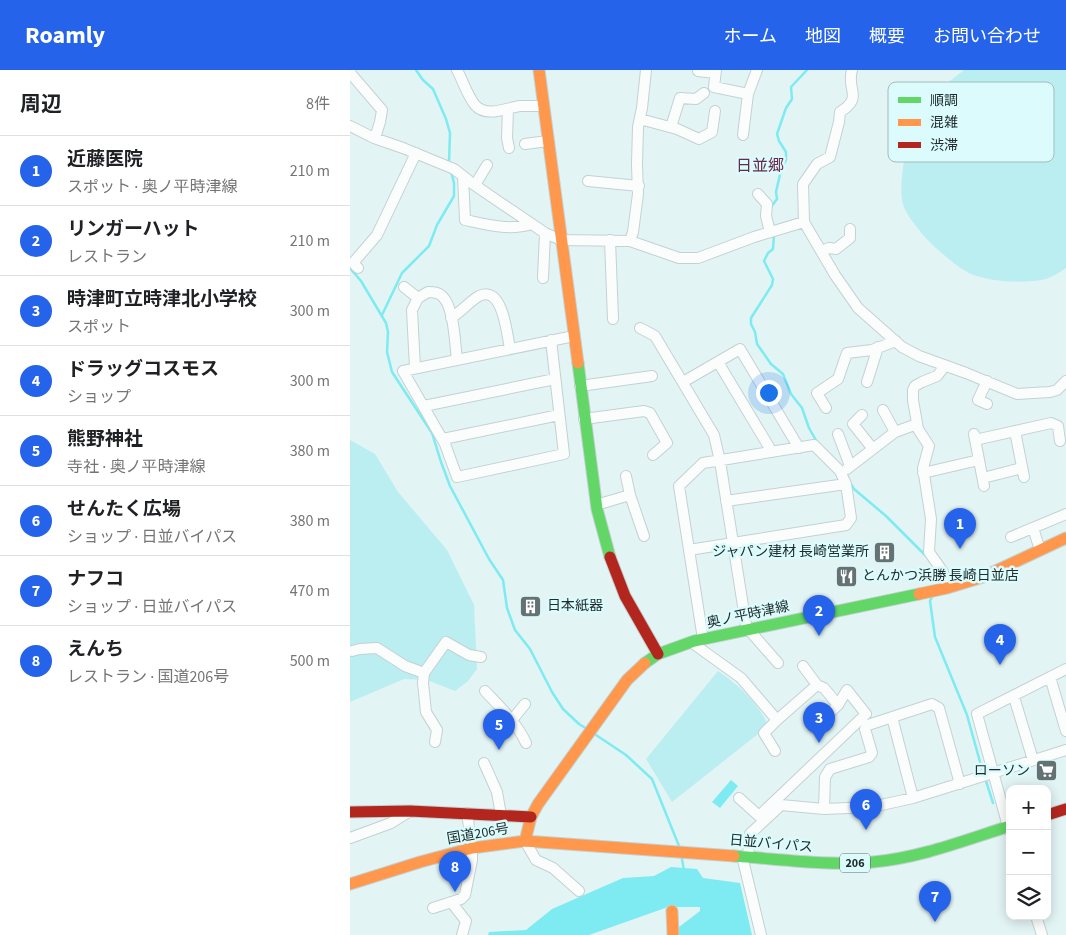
<!DOCTYPE html>
<html lang="ja">
<head>
<meta charset="utf-8">
<style>
	:root { --surface:#fff; --page:#f6f6f6; --text:#202124; --muted:#757577; --line:#e0e0e0; --accent:#2563eb }
	body { margin:0; font-family:"Source Sans 3","Noto Sans JP",sans-serif; background:var(--page); color:var(--text) }
	.controls { position:absolute; right:15px; bottom:15px; display:grid; overflow:hidden; border-radius:10px; box-shadow:0 2px 12px #0003 }
	.controls button { width:45px; height:45px; display:grid; place-items:center; padding:0; border:0; border-bottom:1px solid var(--line); background:var(--surface); color:var(--text); font:25px sans-serif }
	.you { position:absolute; left:418px; top:322px; width:18px; height:18px; margin:-12px; border:4px solid #fff; border-radius:50%; background:#1a73e8; box-shadow:0 0 0 8px #1a73e833 }
	.badge { display:grid; place-items:center; width:32px; height:32px; border-radius:50%; background:var(--accent); color:#fff; font-size:16px; font-weight:700 }
	.pin { position:absolute; translate:-50% -41px; filter:drop-shadow(0 1px 2px #0008) }
	.pin::after { content:''; position:absolute; top:26px; width:18px; height:15px; background:inherit; clip-path:polygon(0 0,100% 0,50% 100%) }
	.list { margin:0; padding:0; list-style:none }
	h2 { display:flex; justify-content:space-between; align-items:center; height:65px; margin:0; padding:0 20px; font-size:21px }
	h2 small { font-size:16px; font-weight:400; color:var(--muted) }
	.list li { display:grid; grid-template-columns:32px 1fr auto; gap:15px; align-items:center; box-sizing:border-box; height:70px; padding:0 20px; border-top:1px solid var(--line) }
	.list b { display:block; font-size:19px; white-space:nowrap }
	.list p { margin:0; font-size:16px; white-space:nowrap; color:var(--muted) }
	.list em { font-size:16px; font-style:normal; color:var(--muted) }
	.icon { flex:none; width:28px; height:28px; fill:none; stroke:currentColor; stroke-width:2; stroke-linecap:round; stroke-linejoin:round }
	.map { position:relative; flex:none; width:716px; height:865px; overflow:hidden }
	header { display:flex; align-items:center; gap:30px; box-sizing:border-box; height:70px; padding:0 25px; background:var(--accent); color:#fff }
	header strong { font-size:24px }
	nav { display:flex; gap:28px; margin-inline-start:auto; font-size:18px }
	main { display:flex }
	aside { flex:1; background:var(--surface) }
	.map>svg:first-child { display:block }
</style>
</head>
<body>
<header>
<strong>Roamly</strong>
<nav><a>ホーム</a><a>地図</a><a>概要</a><a>お問い合わせ</a></nav>
</header>
<main>
<aside>
<h2>周辺<small>8件</small></h2>
<ul class="list">
<li><span class="badge">1</span><div><b>近藤医院</b><p>スポット · 奥ノ平時津線</p></div><em>210 m</em></li>
<li><span class="badge">2</span><div><b>リンガーハット</b><p>レストラン</p></div><em>210 m</em></li>
<li><span class="badge">3</span><div><b>時津町立時津北小学校</b><p>スポット</p></div><em>300 m</em></li>
<li><span class="badge">4</span><div><b>ドラッグコスモス</b><p>ショップ</p></div><em>300 m</em></li>
<li><span class="badge">5</span><div><b>熊野神社</b><p>寺社 · 奥ノ平時津線</p></div><em>380 m</em></li>
<li><span class="badge">6</span><div><b>せんたく広場</b><p>ショップ · 日並バイパス</p></div><em>380 m</em></li>
<li><span class="badge">7</span><div><b>ナフコ</b><p>ショップ · 日並バイパス</p></div><em>470 m</em></li>
<li><span class="badge">8</span><div><b>えんち</b><p>レストラン · 国道206号</p></div><em>500 m</em></li>
</ul>
</aside>
<div class="map">
<svg width="716" height="865" viewBox="0 0 716 865">
	<rect width="100%" height="100%" fill="#e3f4f4"/>
	<path fill="#baeef1" d="M614,0h102v198c-6,4 -14,9 -20,11 -21,5 -56,3 -75,-5 -15,-7 -42,-31 -52,-44 -6,-8 -16,-20 -17,-30 -3,-21 6,-71 17,-89 11,-16 30,-29 45,-41z
		M0,370l25,14 23,38 49,58 27,55 3,64 -9,12 -13,10 -28,-11 -23,-1 -54,23z
		M368,601c18,12 42,33 50,55l-96,76 -26,-43z"/>
	<path fill="#7debf1" d="M381,710l7,6 -18,22 -8,-6z
		M321,797l26,2 6,9 37,5 12,52h-73v-8l21,-16v-4h-32l-79,28h-101l1,-3 37,-2 26,-21 71,-31 31,-2z"/>
	<g fill="none" stroke-linecap="round" stroke-linejoin="round">
		<path stroke="#7debf1" stroke-width="2.5" d="M66,0l7,10 10,9 13,30 4,14 -1,30
			M421,137l6,-8 -1,-7 5,-22 5,-10v-8l-7,-11 -2,-7 9,-26 6,-9 -1,-12 16,-17
			M424,165l-1,14 -5,4 -4,8 9,18 -1,6 -21,33v6l4,8 2,12 14,20 12,10 8,20 11,14 7,20 8,14
			M0,198l11,13 25,42 2,9 -1,20 5,20 40,61 9,29 9,24 39,73 14,21 4,28 8,22 15,19 22,43 11,17 16,15 8,5
			M32,245l20,-42 27,-27 8,-21 17,-29v-13l-3,-12
			M499,411l5,8 32,27 39,39
			M582,527l-2,4 5,36 32,78 15,54
			M243,663l33,22 26,24 27,67
			M636,711l7,22
			M332,789l2,12"/>
		<defs>
			<path id="street" d="M0,0l1,4 31,36 -2,12 -5,16
				M107,0c6,11 10,25 18,35 11,13 32,3 45,1 8,0 16,0 24,0
				M366,0l-2,17 34,7
				M348,1l17,2
				M158,39l-1,29 2,10
				M290,49l37,10 22,10 13,-7 3,-21
				M0,56l24,12 29,10 51,21 19,15 72,49 16,7 69,1 49,17h19l56,-21 50,-15 31,53 23,33 44,39 17,9 47,17 51,21 33,-2 7,-2 9,-9
				M321,57l9,-29 16,1 8,-6
				M393,65l5,-41 9,-24
				M175,74l23,-3
				M113,106l2,44c23,5 44,11 67,4
				M238,111l51,5
				M125,115l12,-20
				M408,124l9,10 -1,12 4,16
				M454,152l-1,-38 14,-20 13,-7 9,-35 1,-10c24,-15 6,-22 12,-42
				M260,170l3,79
				M280,171l3,-9 5,-38 -1,-30 1,-37 4,-19 4,-38
				M471,181l8,-3 7,1 14,-11v-9
				M8,198l-5,-5 24,-28 39,-82
				M193,208l2,-45
				M54,217l14,11
				M101,248c10,-6 19,-17 28,-22 24,-12 28,39 31,53
				M290,258l15,8 59,99 6,26 27,170
				M201,270l13,114 -107,23 -12,-33 -42,-73 171,-35
				M368,292l54,90
				M595,296l-8,10 -15,6 -7,4 -2,4v10l5,29 11,17 -6,22 8,51 -2,33 14,20 4,16
				M65,298l-3,-58 6,-12 10,-6c5,0 11,0 15,5 11,11 12,47 14,63
				M637,311l-9,19 9,4
				M333,312l57,-33 59,99
				M517,312l11,-35
				M230,316l72,-10
				M74,336l131,-27
				M476,338l-9,-15 21,-14 9,-26 25,-3 24,-9
				M533,340l12,22
				M512,345l-9,9 20,25
				M234,349l60,-8 6,2 17,30 -14,12
				M665,361l9,46
				M488,364l12,32
				M624,364l10,52
				M93,369l116,-24
				M625,370l76,-17 7,3 2,15
				M497,399l48,-37 22,-8
				M573,403l56,-13
				M276,406l4,19 14,41
				M633,408l39,-10
				M246,435l34,-10
				M683,458l7,22
				M661,467l55,-23
				M339,480l157,-25 5,-7 -5,-34
				M399,560l29,33
				M353,569l-24,-153 24,-23 111,-18 26,26 6,13 -120,17
				M341,572l50,36 36,42 40,-35 7,3 14,17 9,-15 19,24 -107,102 -20,-18
				M2,581l8,-2 17,-1 28,18 19,7
				M453,596l14,19
				M700,607l16,54
				M135,621c15,16 32,32 41,52
				M664,627l19,63
				M542,647l21,81
				M162,650l13,-16
				M464,658l24,-23
				M85,672l2,-12 -11,-18 -3,-29 1,-10 22,-31 23,13 12,2
				M425,681l-11,-18 13,-13
				M134,693l13,29 4,23
				M474,739l1,-32 5,-8 39,-12 3,-4 -7,-24 3,-4 64,-21 7,4 21,76
				M659,760l-32,-116 89,-45
				M0,768l41,-15 19,-12
				M175,771l11,19 17,8 26,23
				M392,786l19,79
				M398,786l2,-22 31,-29 43,4 48,-2 41,-9 153,-48
				M101,832l15,19 -4,14
				M83,838l28,-9 4,-4 7,-35v-12l-5,-35
				M686,846l6,19"/>
			<path id="fast" d="M228,293l19,146 13,48
				M295,593l13,-9 36,-13 225,-47
				M384,786c46,3 93,10 139,6 47,-4 92,-22 137,-36"/>
			<path id="slow" d="M189,0l39,293
				M569,524l28,-6 36,-11 83,-39
				M175,771l6,-24 7,-13 89,-124 18,-17
				M0,814l70,-22 52,-14 53,-7 209,15
				M322,841l1,24"/>
			<path id="jam" d="M260,487l15,39 33,58
				M0,742l60,-1 121,6
				M697,745l19,-6"/>
		</defs>
		<use href="#street" stroke="#c3d1d2" stroke-width="12"/>
		<use href="#fast" stroke="#c3d1d2" stroke-width="13"/>
		<use href="#slow" stroke="#c3d1d2" stroke-width="13"/>
		<use href="#jam" stroke="#c3d1d2" stroke-width="13"/>
		<use href="#street" stroke="#fbfdfd" stroke-width="10"/>
		<use href="#fast" stroke="#63d668" stroke-width="11"/>
		<use href="#slow" stroke="#ff974d" stroke-width="11"/>
		<use href="#jam" stroke="#b3261e" stroke-width="11"/>
	</g>
	<defs>
		<symbol id="building-square" viewBox="-11 -11 22 22"><rect x="-9" y="-9" width="18" height="18" rx="4" fill="#647273" stroke="#dbfbfc"/><path d="M-4-6H4V6H1V3H-1V6H-4ZM-2.5-4.3h1.7v1.8h-1.7ZM.8-4.3h1.7v1.8H.8ZM-2.5-1h1.7V.8h-1.7ZM.8-1h1.7V.8H.8Z" fill="#fff"/></symbol>
		<symbol id="restaurant-square" viewBox="-11 -11 22 22"><rect x="-9" y="-9" width="18" height="18" rx="4" fill="#647273" stroke="#dbfbfc"/><path d="M-5-6h1v4h1v-4h1v4h1v-4h1v5L-1.5 .5V6h-2V.5L-5-1ZM5-6V6H3V1.5H1.5Q1.5-4 5-6Z" fill="#fff"/></symbol>
		<symbol id="supermarket-square" viewBox="-11 -11 22 22"><rect x="-9" y="-9" width="18" height="18" rx="4" fill="#647273" stroke="#dbfbfc"/><path d="M-6-5.5h2.5l.6 2H6L4.5 2H-2.5L-4.4-4H-6ZM-1.5 3.2a1.3 1.3 0 1 0 .1 0ZM3 3.2a1.3 1.3 0 1 0 .1 0Z" fill="#fff"/></symbol>
	</defs>
	<g fill-rule="evenodd">
		<use href="#building-square" x="522" y="470" width="25" height="25"/>
		<use href="#restaurant-square" x="484" y="494" width="25" height="25"/>
		<use href="#building-square" x="168" y="524" width="25" height="25"/>
		<use href="#supermarket-square" x="684" y="688" width="25" height="25"/>
	</g>
	<g text-anchor="middle" dominant-baseline="central" stroke-width="5" stroke-linejoin="round" paint-order="stroke">
		<rect fill="#dbfbfc" stroke="#586a6b" stroke-width="1" x="490" y="783.5" width="30" height="19" rx="4"/>
		<g font-size="12" font-weight="bold" fill="#202c2d">
			<text x="505" y="793">206</text>
		</g>
		<g font-size="14" fill="#202c2d" stroke="#dbfbfc" text-anchor="end">
			<text x="519" y="482">ジャパン建材 長崎営業所</text>
			<text x="512" y="506" text-anchor="start">とんかつ浜勝 長崎日並店</text>
			<text x="197" y="536" text-anchor="start">日本紙器</text>
			<text x="680" y="701">ローソン</text>
		</g>
		<g font-size="14" fill="#202c2d" stroke="#dbfbfc">
			<text transform="translate(398 545) rotate(-12)">奥ノ平時津線</text>
			<text transform="translate(128 764) rotate(-10)">国道206号</text>
			<text transform="translate(421 774) rotate(5)">日並バイパス</text>
		</g>
		<g font-size="16" fill="#682849" stroke="#dbfbfc">
			<text x="410" y="96">日並郷</text>
		</g>
	</g>
	<rect x="538" y="12" width="166" height="80" rx="8" fill="#dbfbfc" stroke="#a3bdbe" stroke-width="1"/>
	<rect x="548" y="27" width="23" height="6" fill="#63d668"/>
	<rect x="548" y="49" width="23" height="7" fill="#ff974d"/>
	<rect x="548" y="72" width="23" height="6" fill="#b3261e"/>
	<g font-size="14" fill="#202c2d">
		<text x="580" y="35">順調</text>
		<text x="580" y="57">混雑</text>
		<text x="580" y="80">渋滞</text>
	</g>
</svg>
<div class="controls">
<button>+</button>
<button>−</button>
<button><svg class="icon" aria-label="layers" viewBox="0 0 24 24"><path d="M12 4l9 5-9 5-9-5zM3 14l9 5 9-5"/></svg></button>
</div>
<div class="you"></div>
<div class="pin badge" style="left:610px;top:479px">1</div>
<div class="pin badge" style="left:469px;top:566px">2</div>
<div class="pin badge" style="left:469px;top:673px">3</div>
<div class="pin badge" style="left:650px;top:595px">4</div>
<div class="pin badge" style="left:149px;top:680px">5</div>
<div class="pin badge" style="left:516px;top:760px">6</div>
<div class="pin badge" style="left:585px;top:852px">7</div>
<div class="pin badge" style="left:105px;top:822px">8</div>
</div>
</main>
</body>
</html>
